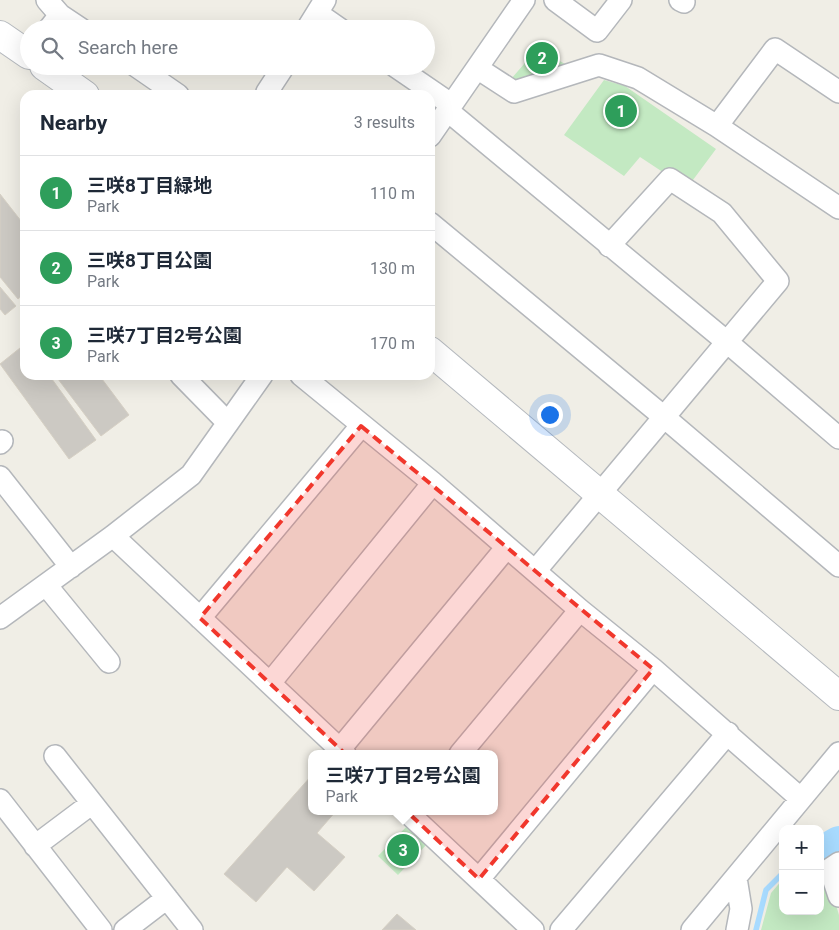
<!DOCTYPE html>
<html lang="en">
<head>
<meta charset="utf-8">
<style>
	:root { --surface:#fff; --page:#f2f2f3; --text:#1f2937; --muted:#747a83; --line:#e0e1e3; --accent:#db2777 }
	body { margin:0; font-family:Roboto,"Noto Sans JP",sans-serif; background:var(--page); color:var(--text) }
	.controls { position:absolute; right:15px; bottom:15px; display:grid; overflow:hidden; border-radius:10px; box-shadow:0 5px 20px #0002 }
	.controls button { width:45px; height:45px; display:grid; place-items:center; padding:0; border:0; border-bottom:1px solid var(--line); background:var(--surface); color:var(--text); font:25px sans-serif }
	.you { position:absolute; left:549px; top:414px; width:18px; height:18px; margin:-12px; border:4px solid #fff; border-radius:50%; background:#1a73e8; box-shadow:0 0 0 8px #1a73e833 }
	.badge { display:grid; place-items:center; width:32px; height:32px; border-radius:50%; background:var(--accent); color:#fff; font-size:16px; font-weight:700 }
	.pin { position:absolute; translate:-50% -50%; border:2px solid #fff; box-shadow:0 1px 5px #0006 }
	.popup { position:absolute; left:308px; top:750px; width:190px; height:65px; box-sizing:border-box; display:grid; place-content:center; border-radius:10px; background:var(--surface); filter:drop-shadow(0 1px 4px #0005); font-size:16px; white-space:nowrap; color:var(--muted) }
	.popup b { font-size:19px; color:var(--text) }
	.popup::after { content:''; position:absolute; left:50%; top:100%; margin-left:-10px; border:10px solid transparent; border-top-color:var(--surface) }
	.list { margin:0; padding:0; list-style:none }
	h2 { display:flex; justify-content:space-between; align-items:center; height:65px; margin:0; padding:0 20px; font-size:21px }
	h2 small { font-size:16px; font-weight:400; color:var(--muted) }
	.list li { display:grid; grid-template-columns:32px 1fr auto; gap:15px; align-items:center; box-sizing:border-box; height:75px; padding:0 20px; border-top:1px solid var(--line) }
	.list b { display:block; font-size:19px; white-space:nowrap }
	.list p { margin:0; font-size:16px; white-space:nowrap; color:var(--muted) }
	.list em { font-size:16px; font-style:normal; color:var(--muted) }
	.icon { flex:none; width:28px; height:28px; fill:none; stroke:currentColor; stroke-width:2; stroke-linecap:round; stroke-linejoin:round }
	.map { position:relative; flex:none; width:839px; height:930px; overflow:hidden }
	.search { position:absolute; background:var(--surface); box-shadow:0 5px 20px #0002; left:20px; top:20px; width:415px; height:55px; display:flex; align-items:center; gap:12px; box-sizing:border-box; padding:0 18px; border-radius:28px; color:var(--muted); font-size:19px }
	.panel { position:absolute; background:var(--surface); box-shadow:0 5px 20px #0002; left:20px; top:90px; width:415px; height:290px; border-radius:15px }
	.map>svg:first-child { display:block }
</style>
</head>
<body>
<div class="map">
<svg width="839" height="930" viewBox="0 0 839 930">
	<rect width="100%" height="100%" fill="#f0eee6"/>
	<path fill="#c3e9c2" d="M538,48l32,19 -57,16 -2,-4z
		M604,80l21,6 91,63 -29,39 -47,-31 -16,19 -60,-41z
		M408,825l20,18 -30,32 -20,-19z
		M822,860l17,55v15h-78l10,-37 12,-14v32h37z"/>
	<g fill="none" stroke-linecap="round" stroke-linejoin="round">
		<path stroke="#a8dbff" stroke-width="5.5" d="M820,854l5,-3
			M756,930l10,-40 17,-17"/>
		<path stroke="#a8dbff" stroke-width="34" d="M825,851l14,-8"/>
	</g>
	<path fill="#ccc9c3" stroke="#d6d0c4" d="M0,194l25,32v67l-7,6 -18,-22z
		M0,287l16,19 -11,9 -5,-6z
		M25,344v31h24l47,65 -27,19 -69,-95z
		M55,375h44l30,40 -28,21z
		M312,775v36h24l-19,22 28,24 -31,34 -27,-24 -31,35 -32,-28z
		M397,914l19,16h-34z"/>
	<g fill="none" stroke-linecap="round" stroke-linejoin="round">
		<defs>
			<path id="street" d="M47,0l13,15 21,14
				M555,0l42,31 24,-31
				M680,0l4,2
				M317,13l23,16
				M49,29l11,-14
				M307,29l18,-29
				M136,66l42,29
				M395,66l57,39
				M477,68l37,24 85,-27 39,13 79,48 122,82
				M272,95l-5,-3 17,-26
				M448,111l279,231 112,96
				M717,126l58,-77 64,43
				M430,136l94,-136
				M430,223l234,194 175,149
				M181,375l47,48
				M301,375l132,108 147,127 73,59 147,129
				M0,443l2,-2
				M0,477l71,90
				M113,536l232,218
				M536,570l242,-289 -56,-68 -52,-34 -61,67
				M46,585l63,77
				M0,618l113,-82 78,-61 71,-100
				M200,618l161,-192
				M270,683l163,-200
				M340,749l167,-202
				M460,754l120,-144
				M55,756l137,174
				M0,800l101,130
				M406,811l127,119
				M35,846l56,-42
				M839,863l-9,6 9,27
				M736,878l5,31 -4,21
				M479,879l174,-210
				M125,930l42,-32
				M561,930l167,-197
				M692,930l147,-177"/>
			<path id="secondary" d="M0,35l29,20
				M44,66l41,29
				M430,351l409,345"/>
		</defs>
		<use href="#street" stroke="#b4b7bb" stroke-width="24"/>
		<use href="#secondary" stroke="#b5b9be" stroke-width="30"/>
		<use href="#street" stroke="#fff" stroke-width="21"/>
		<use href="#secondary" stroke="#fff" stroke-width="28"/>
	</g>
	<path fill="#f1372c" fill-opacity="0.2" stroke="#f1372c" stroke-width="4" stroke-dasharray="10 6" stroke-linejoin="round" d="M361,426l292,243 -174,210 -279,-261z"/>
</svg>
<div class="controls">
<button>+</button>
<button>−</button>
</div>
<div class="you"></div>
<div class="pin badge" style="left:621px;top:111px;background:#2e9e5b">1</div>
<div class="pin badge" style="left:542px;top:58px;background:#2e9e5b">2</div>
<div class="pin badge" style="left:403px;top:850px;background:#2e9e5b">3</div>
<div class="popup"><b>三咲7丁目2号公園</b>Park</div>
<div class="search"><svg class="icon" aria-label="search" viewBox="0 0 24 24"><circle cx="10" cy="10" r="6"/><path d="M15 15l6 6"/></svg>Search here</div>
<section class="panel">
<h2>Nearby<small>3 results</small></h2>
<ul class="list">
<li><span class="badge" style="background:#2e9e5b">1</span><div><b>三咲8丁目緑地</b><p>Park</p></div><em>110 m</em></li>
<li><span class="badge" style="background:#2e9e5b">2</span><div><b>三咲8丁目公園</b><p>Park</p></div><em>130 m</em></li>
<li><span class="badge" style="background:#2e9e5b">3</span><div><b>三咲7丁目2号公園</b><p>Park</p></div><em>170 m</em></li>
</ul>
</section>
</div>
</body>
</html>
